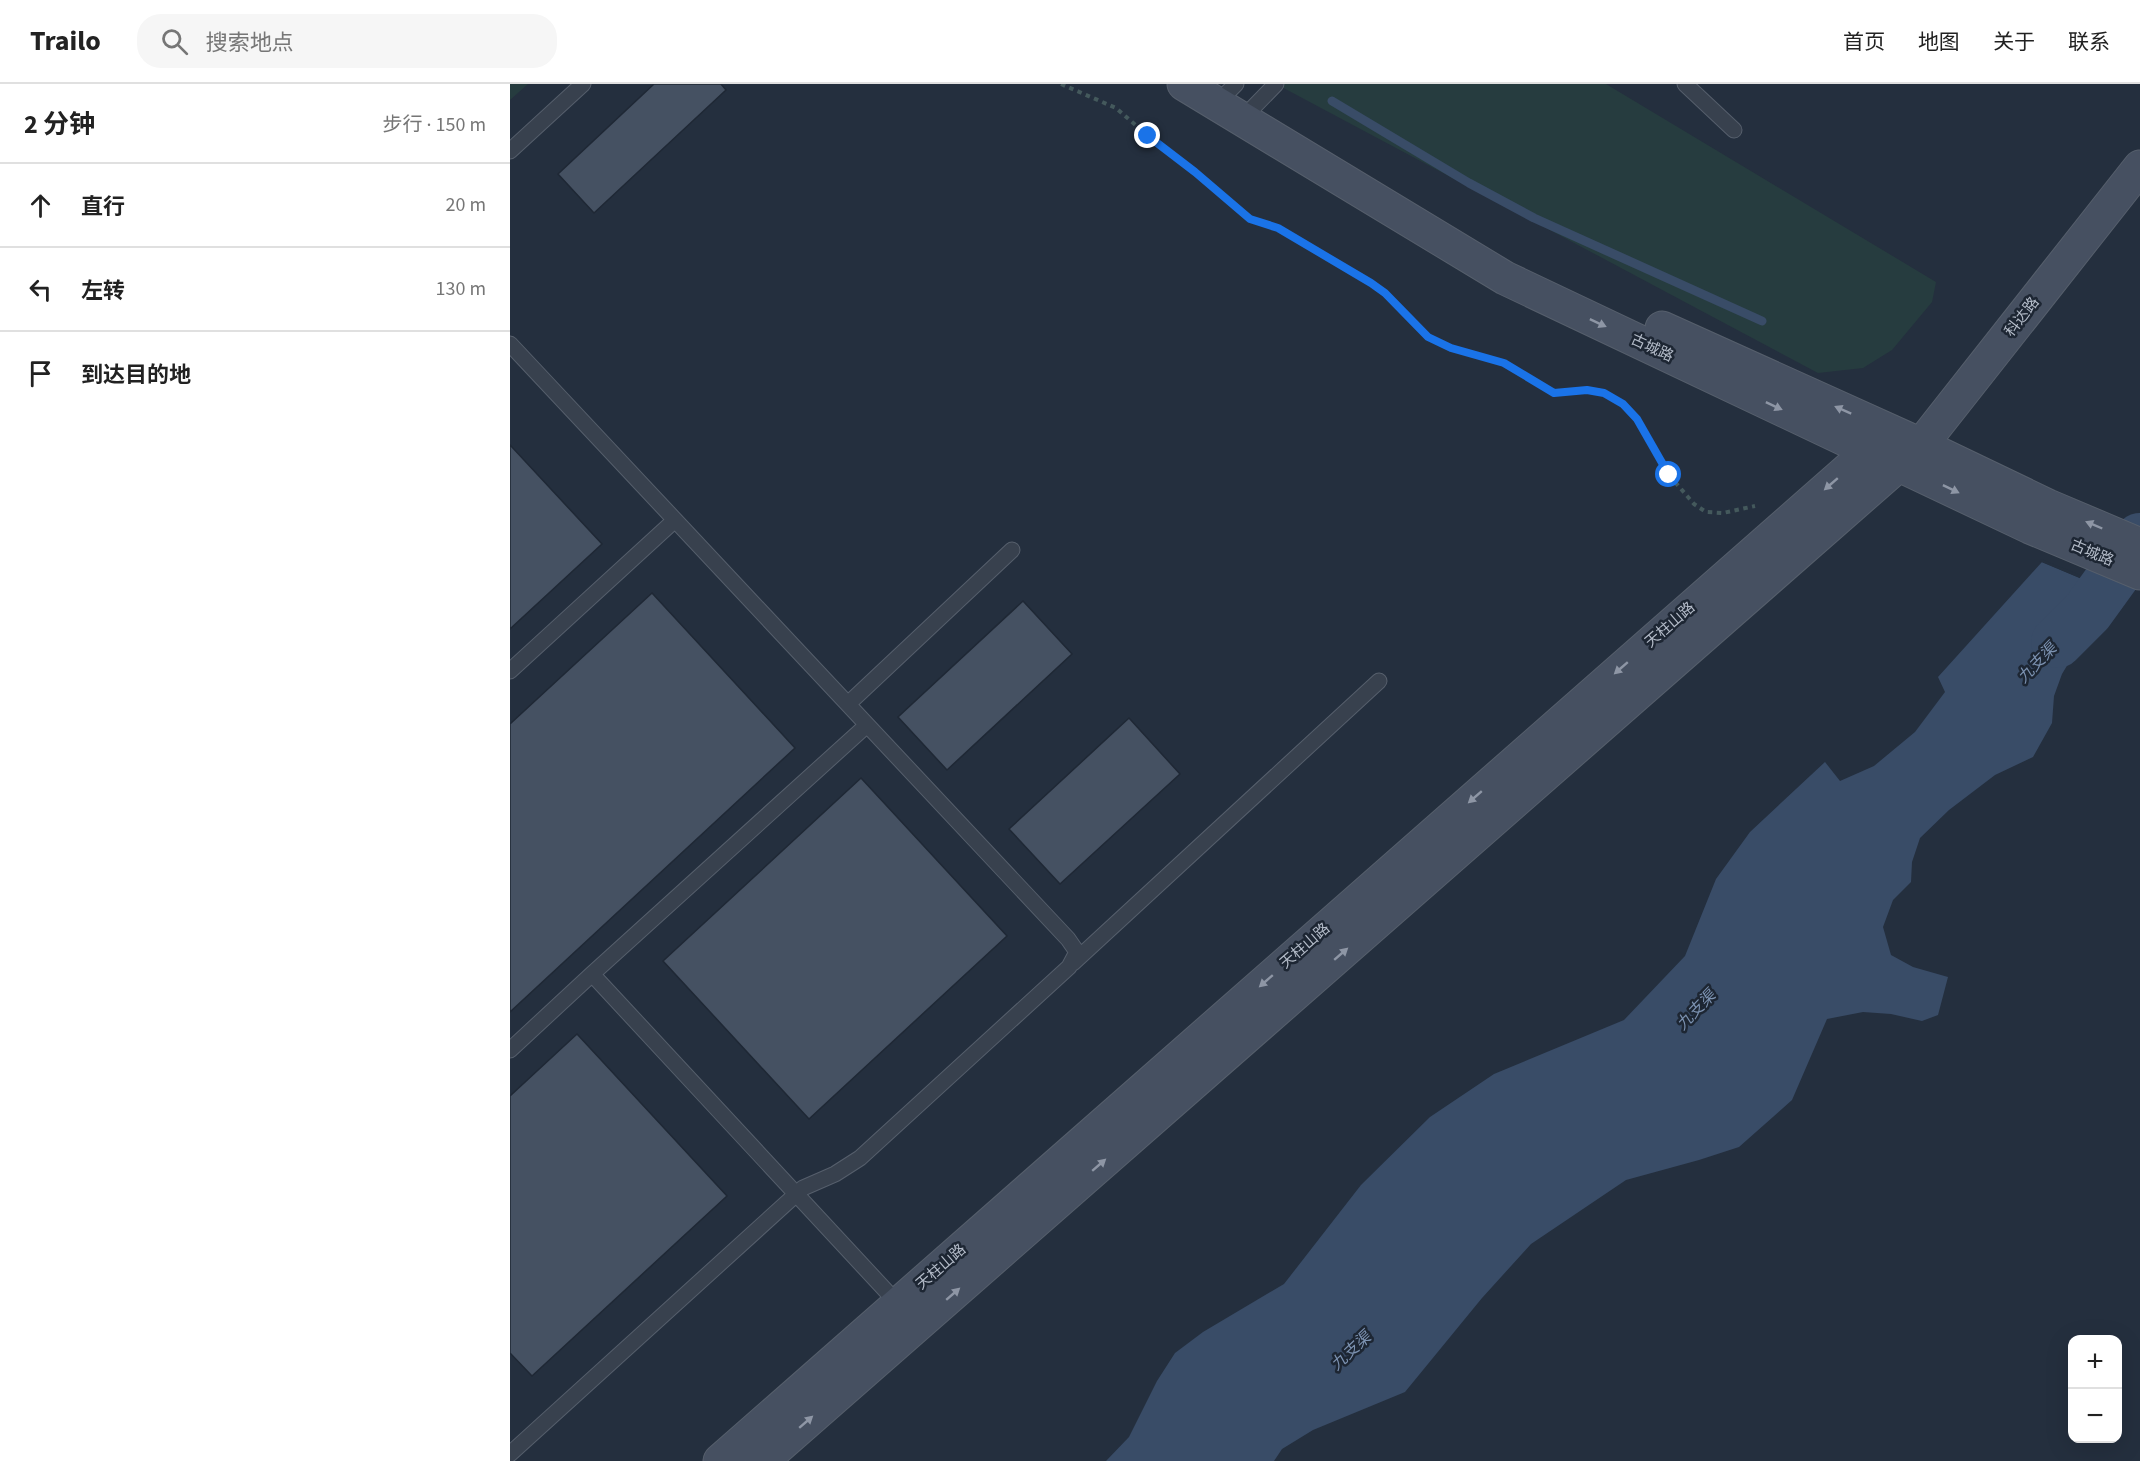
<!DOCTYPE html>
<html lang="zh">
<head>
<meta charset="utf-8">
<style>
	:root { --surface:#fff; --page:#f6f6f6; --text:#222; --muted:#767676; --line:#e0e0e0 }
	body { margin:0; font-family:"Source Sans 3","Noto Sans SC",sans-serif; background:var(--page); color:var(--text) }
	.controls { position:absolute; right:18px; bottom:18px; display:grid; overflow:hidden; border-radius:12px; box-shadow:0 6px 24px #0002 }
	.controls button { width:54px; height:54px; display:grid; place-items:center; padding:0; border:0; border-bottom:2px solid var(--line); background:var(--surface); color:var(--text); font:30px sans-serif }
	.stop { position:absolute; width:18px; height:18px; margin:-14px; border:4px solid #1a73e8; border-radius:50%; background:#fff }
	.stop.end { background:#1a73e8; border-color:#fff; box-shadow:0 2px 6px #0008 }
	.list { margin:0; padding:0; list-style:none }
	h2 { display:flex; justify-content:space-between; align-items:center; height:78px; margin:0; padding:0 24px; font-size:26px }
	h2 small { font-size:20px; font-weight:400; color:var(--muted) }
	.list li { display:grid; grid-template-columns:39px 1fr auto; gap:18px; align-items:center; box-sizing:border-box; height:84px; padding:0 24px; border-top:2px solid var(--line) }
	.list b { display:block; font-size:22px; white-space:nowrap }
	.list em { font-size:20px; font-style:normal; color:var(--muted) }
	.icon { flex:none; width:33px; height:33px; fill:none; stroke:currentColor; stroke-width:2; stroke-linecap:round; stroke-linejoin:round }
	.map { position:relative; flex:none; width:1630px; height:1377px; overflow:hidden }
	header { display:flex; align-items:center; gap:36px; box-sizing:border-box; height:84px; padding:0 30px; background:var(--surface); border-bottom:2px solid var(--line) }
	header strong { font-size:28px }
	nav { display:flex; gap:33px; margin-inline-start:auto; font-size:21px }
	.search { width:420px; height:54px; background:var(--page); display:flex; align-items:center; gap:15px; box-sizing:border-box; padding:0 21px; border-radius:24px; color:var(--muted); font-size:22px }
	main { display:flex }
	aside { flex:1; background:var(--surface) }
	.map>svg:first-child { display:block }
</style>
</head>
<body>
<header>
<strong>Trailo</strong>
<div class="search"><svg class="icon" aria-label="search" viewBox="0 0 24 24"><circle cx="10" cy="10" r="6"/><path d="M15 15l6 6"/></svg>搜索地点</div>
<nav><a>首页</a><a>地图</a><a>关于</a><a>联系</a></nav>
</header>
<main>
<aside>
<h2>2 分钟<small>步行 · 150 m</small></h2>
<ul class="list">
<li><svg class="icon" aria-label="ahead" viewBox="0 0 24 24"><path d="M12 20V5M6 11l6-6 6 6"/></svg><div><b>直行</b></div><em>20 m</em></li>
<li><svg class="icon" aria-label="left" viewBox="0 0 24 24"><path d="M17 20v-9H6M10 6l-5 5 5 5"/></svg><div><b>左转</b></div><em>130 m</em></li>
<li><svg class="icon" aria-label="arrive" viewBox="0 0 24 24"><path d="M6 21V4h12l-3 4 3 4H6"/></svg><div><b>到达目的地</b></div></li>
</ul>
</aside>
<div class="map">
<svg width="1630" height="1377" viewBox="0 0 1630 1377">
	<rect width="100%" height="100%" fill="#242f3e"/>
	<path fill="#263c3f" d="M0,0h18l-18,16z
		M766,0h330l330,198 -4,20 -40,48 -29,18 -45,5z"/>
	<path fill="#394c67" d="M1532,478l85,36 -6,11 -47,45 -12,20 -8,22 -2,27 -19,34 -38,18 -46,35 -29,28 -8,24 -1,20 -18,18 -10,27 8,28 22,12 35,10 -10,38 -16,6 -31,-7 -28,-2 -36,7 -35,81 -53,47 -40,13 -73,20 -95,64 -49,54 -77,94 -92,38 -31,19 -8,12h-168l23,-24 28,-56 18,-28 28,-21 81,-48 77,-99 69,-68 64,-43 130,-54 61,-64 31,-77 34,-47 75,-70 15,19 34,-15 41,-34 30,-40 -7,-15z"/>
	<path fill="#242f3e" d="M1531,475l88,36 1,4 -91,-38z"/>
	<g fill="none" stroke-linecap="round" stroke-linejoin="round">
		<path stroke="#394c67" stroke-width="9" d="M822,17l137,82 65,35 228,103"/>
		<path stroke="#394c67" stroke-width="52" d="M1547,558l31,-31 52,-72"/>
	</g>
	<path fill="#455162" stroke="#1f2835" stroke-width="1.5" d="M144,0h67l5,6 -132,123 -36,-39z
		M0,361l92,99 -92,85z
		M142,509l143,155 -285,264v-288z
		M513,517l49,53 -125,116 -49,-53z
		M619,634l51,56 -120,110 -51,-55z
		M351,694l146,158 -198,183 -146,-158z
		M67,950l150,162 -195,180 -22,-23v-257z"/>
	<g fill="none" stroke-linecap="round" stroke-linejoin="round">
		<defs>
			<path id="lane" d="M1175,0l49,46
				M706,20l20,-20
				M732,35l34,-35
				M0,67l73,-67
				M0,260l558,595 9,13 -8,15 -209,191 -25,16 -32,14 -293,266
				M0,587l165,-151
				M338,620l164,-154
				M563,879l306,-282
				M82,890l309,333
				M0,966l82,-76 275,-249"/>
			<path id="secondary" d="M674,0l321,194 525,249 110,46
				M1152,244l259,117 127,61 92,39
				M210,1377l1171,-1029
				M252,1377l1159,-1016 219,-278"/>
		</defs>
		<use href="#lane" stroke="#565f6c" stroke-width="17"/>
		<use href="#secondary" stroke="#565f6c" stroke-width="35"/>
		<path stroke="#44595c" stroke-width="4" stroke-dasharray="4.5 4.5" stroke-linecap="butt" d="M551,0l55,24 32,28 47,36 55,47 28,9 93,55 14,10 43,44 23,11 53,15 50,30 33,-3 17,3 19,11 14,15 32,56 25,29 12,8 17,1 32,-7"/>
		<use href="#lane" stroke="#38414e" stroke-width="15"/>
		<use href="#secondary" stroke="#465061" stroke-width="33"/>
	</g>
	<defs><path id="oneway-solid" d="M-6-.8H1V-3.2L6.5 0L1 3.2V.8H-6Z" transform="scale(1.5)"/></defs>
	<g fill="#8e96a5">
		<use href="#oneway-solid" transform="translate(1088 239) rotate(25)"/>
		<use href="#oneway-solid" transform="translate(1264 322) rotate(25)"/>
		<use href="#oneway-solid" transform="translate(1333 326) rotate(-156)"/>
		<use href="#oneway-solid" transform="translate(1321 400) rotate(139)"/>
		<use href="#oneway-solid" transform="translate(1441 405) rotate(26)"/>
		<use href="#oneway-solid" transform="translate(1584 441) rotate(-157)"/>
		<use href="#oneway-solid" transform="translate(1111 584) rotate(139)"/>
		<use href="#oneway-solid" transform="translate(965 713) rotate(139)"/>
		<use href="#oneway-solid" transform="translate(831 870) rotate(-41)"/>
		<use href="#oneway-solid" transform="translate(756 897) rotate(139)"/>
		<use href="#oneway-solid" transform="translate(589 1081) rotate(-41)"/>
		<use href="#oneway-solid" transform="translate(443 1210) rotate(-41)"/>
		<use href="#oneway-solid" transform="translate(296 1338) rotate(-41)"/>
	</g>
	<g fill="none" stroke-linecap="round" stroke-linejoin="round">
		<path stroke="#1a73e8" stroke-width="8" d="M638,52l47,36 55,47 28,9 93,55 14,10 43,44 23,11 53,15 50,30 33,-3 17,3 19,11 14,15 32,56"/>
	</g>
	<g text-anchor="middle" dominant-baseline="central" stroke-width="5" stroke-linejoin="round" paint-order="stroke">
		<g font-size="15" fill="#b4bcc9" stroke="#1d2633">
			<text transform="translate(1512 233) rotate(-52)">科达路</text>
			<text transform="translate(1142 264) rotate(25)">古城路</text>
			<text transform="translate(1582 469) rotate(23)">古城路</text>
			<text transform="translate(1160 541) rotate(-41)">天柱山路</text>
			<text transform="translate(795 862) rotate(-41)">天柱山路</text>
			<text transform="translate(431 1183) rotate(-41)">天柱山路</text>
		</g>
		<g font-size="16" font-style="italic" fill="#7c92b1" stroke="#1d2633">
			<text transform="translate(1527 579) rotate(-46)">九支渠</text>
			<text transform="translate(1186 926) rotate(-46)">九支渠</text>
			<text transform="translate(841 1267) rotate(-43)">九支渠</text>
		</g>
	</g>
</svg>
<div class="controls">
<button>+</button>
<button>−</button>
</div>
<div class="stop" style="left:1159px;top:391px"></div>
<div class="stop end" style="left:638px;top:52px"></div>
</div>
</main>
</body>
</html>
